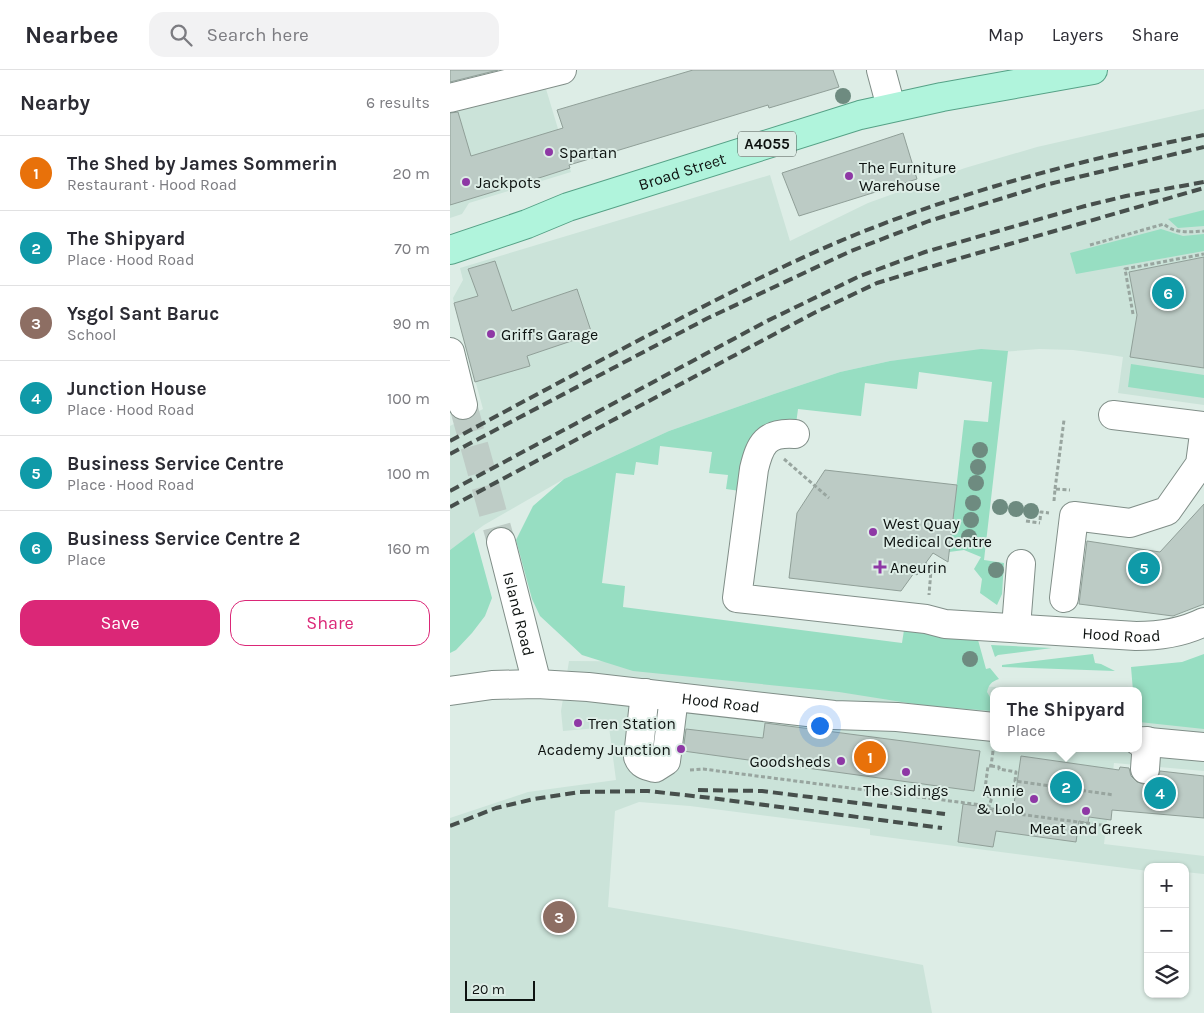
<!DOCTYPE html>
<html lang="en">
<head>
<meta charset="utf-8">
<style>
	:root { --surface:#fff; --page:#f2f2f3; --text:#2b2b33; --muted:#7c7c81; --line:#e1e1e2; --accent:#db2777 }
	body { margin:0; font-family:Karla,sans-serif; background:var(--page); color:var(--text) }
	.controls { position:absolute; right:15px; bottom:15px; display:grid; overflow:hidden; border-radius:10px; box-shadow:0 1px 4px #0004 }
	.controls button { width:45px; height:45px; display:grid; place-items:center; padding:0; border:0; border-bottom:1px solid var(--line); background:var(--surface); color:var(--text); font:25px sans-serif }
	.scale { position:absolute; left:15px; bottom:12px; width:70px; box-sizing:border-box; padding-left:5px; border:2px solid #0e1311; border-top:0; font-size:14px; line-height:18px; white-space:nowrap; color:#0e1311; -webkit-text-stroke:4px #ddede6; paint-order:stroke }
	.you { position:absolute; left:369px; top:655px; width:18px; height:18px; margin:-12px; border:4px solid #fff; border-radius:50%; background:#1a73e8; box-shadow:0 0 0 8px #1a73e833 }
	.badge { display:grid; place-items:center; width:32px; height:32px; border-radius:50%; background:var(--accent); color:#fff; font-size:16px; font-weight:700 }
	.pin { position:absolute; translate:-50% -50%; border:2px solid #fff; box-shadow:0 1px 5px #0006 }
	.popup { position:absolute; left:540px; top:617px; width:152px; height:65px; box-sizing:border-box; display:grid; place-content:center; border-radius:10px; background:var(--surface); filter:drop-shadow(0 1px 4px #0005); font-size:16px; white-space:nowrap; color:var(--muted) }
	.popup b { font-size:19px; color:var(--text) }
	.popup::after { content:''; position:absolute; left:50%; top:100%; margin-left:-10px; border:10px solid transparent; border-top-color:var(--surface) }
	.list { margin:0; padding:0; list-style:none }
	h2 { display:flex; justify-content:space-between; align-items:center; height:65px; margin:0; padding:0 20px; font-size:21px }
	h2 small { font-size:16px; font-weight:400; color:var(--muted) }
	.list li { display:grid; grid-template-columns:32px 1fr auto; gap:15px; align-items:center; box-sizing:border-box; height:75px; padding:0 20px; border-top:1px solid var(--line) }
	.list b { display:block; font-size:19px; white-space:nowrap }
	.list p { margin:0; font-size:16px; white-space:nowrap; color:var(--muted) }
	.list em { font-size:16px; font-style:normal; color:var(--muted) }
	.actions { display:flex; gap:10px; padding:15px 20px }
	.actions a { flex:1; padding:11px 0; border:1px solid var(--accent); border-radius:15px; text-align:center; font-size:18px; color:var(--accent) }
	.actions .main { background:var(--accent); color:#fff }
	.icon { flex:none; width:28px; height:28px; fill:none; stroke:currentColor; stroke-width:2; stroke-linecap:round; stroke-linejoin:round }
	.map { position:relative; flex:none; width:754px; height:943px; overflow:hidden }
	header { display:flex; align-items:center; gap:30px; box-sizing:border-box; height:70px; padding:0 25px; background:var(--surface); border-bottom:1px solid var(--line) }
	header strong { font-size:24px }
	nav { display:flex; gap:28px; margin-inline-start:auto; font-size:18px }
	.search { width:350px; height:45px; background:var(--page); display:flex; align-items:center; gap:12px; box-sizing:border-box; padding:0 18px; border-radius:15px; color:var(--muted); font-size:19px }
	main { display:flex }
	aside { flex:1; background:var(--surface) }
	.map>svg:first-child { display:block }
</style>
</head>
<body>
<header>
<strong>Nearbee</strong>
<div class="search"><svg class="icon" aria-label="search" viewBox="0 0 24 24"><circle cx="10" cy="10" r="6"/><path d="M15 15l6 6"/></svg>Search here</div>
<nav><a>Map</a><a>Layers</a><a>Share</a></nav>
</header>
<main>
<aside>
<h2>Nearby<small>6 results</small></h2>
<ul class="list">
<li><span class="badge" style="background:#e8710a">1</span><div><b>The Shed by James Sommerin</b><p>Restaurant · Hood Road</p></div><em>20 m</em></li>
<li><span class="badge" style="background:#0f9aa8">2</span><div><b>The Shipyard</b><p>Place · Hood Road</p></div><em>70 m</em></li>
<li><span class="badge" style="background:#8d6e63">3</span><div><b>Ysgol Sant Baruc</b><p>School</p></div><em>90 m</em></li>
<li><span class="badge" style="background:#0f9aa8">4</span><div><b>Junction House</b><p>Place · Hood Road</p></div><em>100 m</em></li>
<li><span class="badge" style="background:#0f9aa8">5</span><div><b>Business Service Centre</b><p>Place · Hood Road</p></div><em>100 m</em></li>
<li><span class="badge" style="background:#0f9aa8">6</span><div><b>Business Service Centre 2</b><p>Place</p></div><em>160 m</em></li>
</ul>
<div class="actions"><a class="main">Save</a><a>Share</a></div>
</aside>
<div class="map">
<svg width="754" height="943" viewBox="0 0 754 943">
	<rect width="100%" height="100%" fill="#ddede6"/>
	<path fill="#cbe3d9" d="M93,9l28,93 -102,31 -7,11 -12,4v-115z
		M754,39v296l-86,-12 5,-36 -12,-2 -38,-5 -34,-1 -149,12 -50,11 -66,22 -105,37 -105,48 -80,46 -34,25v-124l33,-17 -29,-106 -1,-5 10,-18 -3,-12 310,-93 20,66 78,-38 97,-35 72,-21z
		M119,591l154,1 313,29h-42v57h144l1,-48 65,-30v101l-90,-8 -10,81 100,12v18l-19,-2v-5h-37v4l-278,-36v-6l-180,-23 -51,-4 -24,9 -7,96 122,21 193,37 9,48h-482v-195l78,-26 88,-12 -7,-53 -46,4 -2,-20z"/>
	<path fill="#97dec2" d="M754,140v16l-26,2 -10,-9z
		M711,159l22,7 21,-2v17l-128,23 -6,-21z
		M531,279l27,2 -24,209 20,3 -2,31 -5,11 -17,-12 2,-14 -8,-10 7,-12 -17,-7 -15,2 15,-132 24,2 4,-40 -73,-10 -2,17 -52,-6 -4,33 -63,-7 -2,15c-12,3 -27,4 -39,9 -16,7 -15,43 -17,58l-14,-2 2,-14 -19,-2 3,-21 -52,-6 -2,19 -22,-3 -2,13 -18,-2 -14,110 23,3 -2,21 279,36 2,-13 75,5 -1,5 8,29 4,-1 9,11c-8,3 -10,5 -12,13l6,10v9l-66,-5 -88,-14 -206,-21 -51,-16 -42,-39 -8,-17 -16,-59 17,-34 31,-27 105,-48 105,-37 66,-22 50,-11z
		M681,294l73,11v23l-76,-11z
		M24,462l18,66 -7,18 -13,17 -16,17 -6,3v-103z
		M541,575l61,3 -54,7 -3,2z
		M643,584l2,9 6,1 14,7 -113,-4v-2z
		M754,584v75l-65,-7 -1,-31h-5l-2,-24 51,-5z"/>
	<path fill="#bccbc5" stroke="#909f98" d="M0,0h48l-48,12z
		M243,0h140l6,17 -70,21 -1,-3 -162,49 -37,11 1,3 -28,9 -92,28v-92l8,-1 13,44 92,-28 -6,-18z
		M453,63l14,46 -118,37 -17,-43z
		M754,187v111l-74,-11 7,-42 -8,-43z
		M45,191l17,50 65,-22 15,45 -65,22 3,10 -55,16 -21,-79 24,-7 -10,-27z
		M375,400l132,15 -9,77 -15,-9 -16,22 -3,-2 -13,18 -112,-13 8,-65z
		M754,434v100l-31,12 -94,-12 8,-63 73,11z
		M315,653l215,28 -6,40 -291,-40 3,-22 77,9z
		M571,686l98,14 1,-3 9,1 2,8 6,6 6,2 9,-1 6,-5 2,-7 44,5v42l-92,-8 -1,10 -22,-3 -1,6 -9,-2 -3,21 -80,-11 -3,16 -35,-5 5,-38 50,7z"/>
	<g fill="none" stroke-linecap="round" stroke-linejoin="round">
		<path stroke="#beccc6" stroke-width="28" stroke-dasharray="28 14" stroke-linecap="butt" d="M13,335l38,137"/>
		<defs>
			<g id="minor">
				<path d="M431,0l10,37"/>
				<path d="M0,28l112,-28"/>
				<path d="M0,282l13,53"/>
				<path d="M663,345l91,11"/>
				<path id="s1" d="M345,364c-29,-2 -35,10 -41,35l-17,129 189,21 19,5 191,12c24,0 46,-3 68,-14"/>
				<path id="s2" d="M51,472l36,142"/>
				<path d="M614,528l10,-82 56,7 37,-12 33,-47 4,-30"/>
				<path d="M566,557l5,-63"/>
				<path id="s3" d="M0,621l42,-6 45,-1 51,3 246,28 63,2 97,10"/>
				<path d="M195,623l-7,64c3,8 9,9 17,11l11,-7 8,-64"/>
				<path d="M688,671l66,6"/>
				<path d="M695,699l2,-28"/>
			</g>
			<g id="major">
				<path id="s4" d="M0,180l77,-26 41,-17 292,-92 82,-18 151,-27"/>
			</g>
		</defs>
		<use href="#minor" stroke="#808e88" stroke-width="30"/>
		<use href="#major" stroke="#55a186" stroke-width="30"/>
		<path stroke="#98a59f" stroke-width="3" stroke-dasharray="4 2.5" stroke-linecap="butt" d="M640,175l74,-21c11,10 26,8 40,7
			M683,244l-8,-45 79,-15
			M334,389l45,39
			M605,419l9,-69
			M604,431l1,-12 15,1
			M590,450l1,-8 8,1
			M576,451l14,2
			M475,493l6,7 -2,25
			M543,681l-2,15h-3l-4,30 8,1 -4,13 120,16
			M541,696l8,1v2l17,3 -1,9 99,14
			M240,700l13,-1 286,37"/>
		<use href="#minor" stroke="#fff" stroke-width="28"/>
		<use href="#major" stroke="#b0f4dc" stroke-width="28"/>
		<path stroke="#474f4c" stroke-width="4" stroke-dasharray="10 5" stroke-linecap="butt" d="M0,371c71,-38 143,-77 214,-114 63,-33 127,-66 193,-93 112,-45 229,-75 347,-99
			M0,384l258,-136 143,-67 78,-30 116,-36 159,-38
			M0,421l317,-170 93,-45 65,-24 160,-46 41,-10 78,-14
			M0,437l364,-194 63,-30 63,-19 264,-76
			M248,720l64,1 183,23
			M0,756l46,-18 38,-9 46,-7 68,-1 63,7 231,30"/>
	</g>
	<g fill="#6e8b80">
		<circle cx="393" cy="26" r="8"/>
		<circle cx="530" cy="380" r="8"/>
		<circle cx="528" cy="397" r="8"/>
		<circle cx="526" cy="413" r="8"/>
		<circle cx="523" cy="433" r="8"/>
		<circle cx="550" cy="437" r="8"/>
		<circle cx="566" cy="439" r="8"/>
		<circle cx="581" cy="441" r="8"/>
		<circle cx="521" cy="450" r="8"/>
		<circle cx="519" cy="467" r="8"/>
		<circle cx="546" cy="500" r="8"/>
		<circle cx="520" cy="589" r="8"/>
	</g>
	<g fill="#8e38a5" stroke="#ddede6" stroke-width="2">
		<circle cx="99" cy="82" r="5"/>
		<circle cx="399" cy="106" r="5"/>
		<circle cx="16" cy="112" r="5"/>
		<circle cx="41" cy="264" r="5"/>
		<circle cx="423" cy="462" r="5"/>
		<path d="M427.5 489.5h5v5h5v5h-5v5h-5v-5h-5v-5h5z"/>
		<circle cx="128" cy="653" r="5"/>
		<circle cx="231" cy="679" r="5"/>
		<circle cx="391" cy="691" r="5"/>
		<circle cx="456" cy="702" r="5"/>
		<circle cx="584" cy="729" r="5"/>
		<circle cx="636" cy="741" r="5"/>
	</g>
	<g text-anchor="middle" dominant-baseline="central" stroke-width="4" stroke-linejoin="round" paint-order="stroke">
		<rect fill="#ddede6" stroke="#4c5451" stroke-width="1" x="288" y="61.5" width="58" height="25" rx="4"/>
		<g font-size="15" font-weight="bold" fill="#0e1311">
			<text x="317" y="74">A4055</text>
		</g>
		<g font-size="16" fill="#0e1311" stroke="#ddede6" text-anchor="start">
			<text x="109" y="82">Spartan</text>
			<text x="409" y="97">The Furniture<tspan x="409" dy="18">Warehouse</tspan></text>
			<text x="26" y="112">Jackpots</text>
			<text x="51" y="264">Griff's Garage</text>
			<text x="433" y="453">West Quay<tspan x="433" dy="18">Medical Centre</tspan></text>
			<text x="440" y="497">Aneurin</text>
			<text x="138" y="653">Tren Station</text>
			<text x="221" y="679" text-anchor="end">Academy Junction</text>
			<text x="381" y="691" text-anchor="end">Goodsheds</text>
			<text x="456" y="720" text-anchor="middle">The Sidings</text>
			<text x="574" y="720" text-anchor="end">Annie<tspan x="574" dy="18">&amp; Lolo</tspan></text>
			<text x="636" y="758" text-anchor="middle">Meat and Greek</text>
		</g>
		<g font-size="16" fill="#0e1311" stroke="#ddede6">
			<text stroke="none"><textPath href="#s4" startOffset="245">Broad Street</textPath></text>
			<text stroke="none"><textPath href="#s2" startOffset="74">Island Road</textPath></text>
			<text stroke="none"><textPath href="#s1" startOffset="578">Hood Road</textPath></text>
			<text stroke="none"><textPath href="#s3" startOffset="272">Hood Road</textPath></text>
		</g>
	</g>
</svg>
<div class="controls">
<button>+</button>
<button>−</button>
<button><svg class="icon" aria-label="layers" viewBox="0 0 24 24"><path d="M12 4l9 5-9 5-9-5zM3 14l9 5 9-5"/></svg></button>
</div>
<div class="scale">20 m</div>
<div class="you"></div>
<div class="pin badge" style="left:420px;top:687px;background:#e8710a">1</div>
<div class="pin badge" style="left:616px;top:717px;background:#0f9aa8">2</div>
<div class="popup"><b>The Shipyard</b>Place</div>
<div class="pin badge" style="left:109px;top:847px;background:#8d6e63">3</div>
<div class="pin badge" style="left:710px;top:723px;background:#0f9aa8">4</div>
<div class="pin badge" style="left:694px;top:498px;background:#0f9aa8">5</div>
<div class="pin badge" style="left:718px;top:223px;background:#0f9aa8">6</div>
</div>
</main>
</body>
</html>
